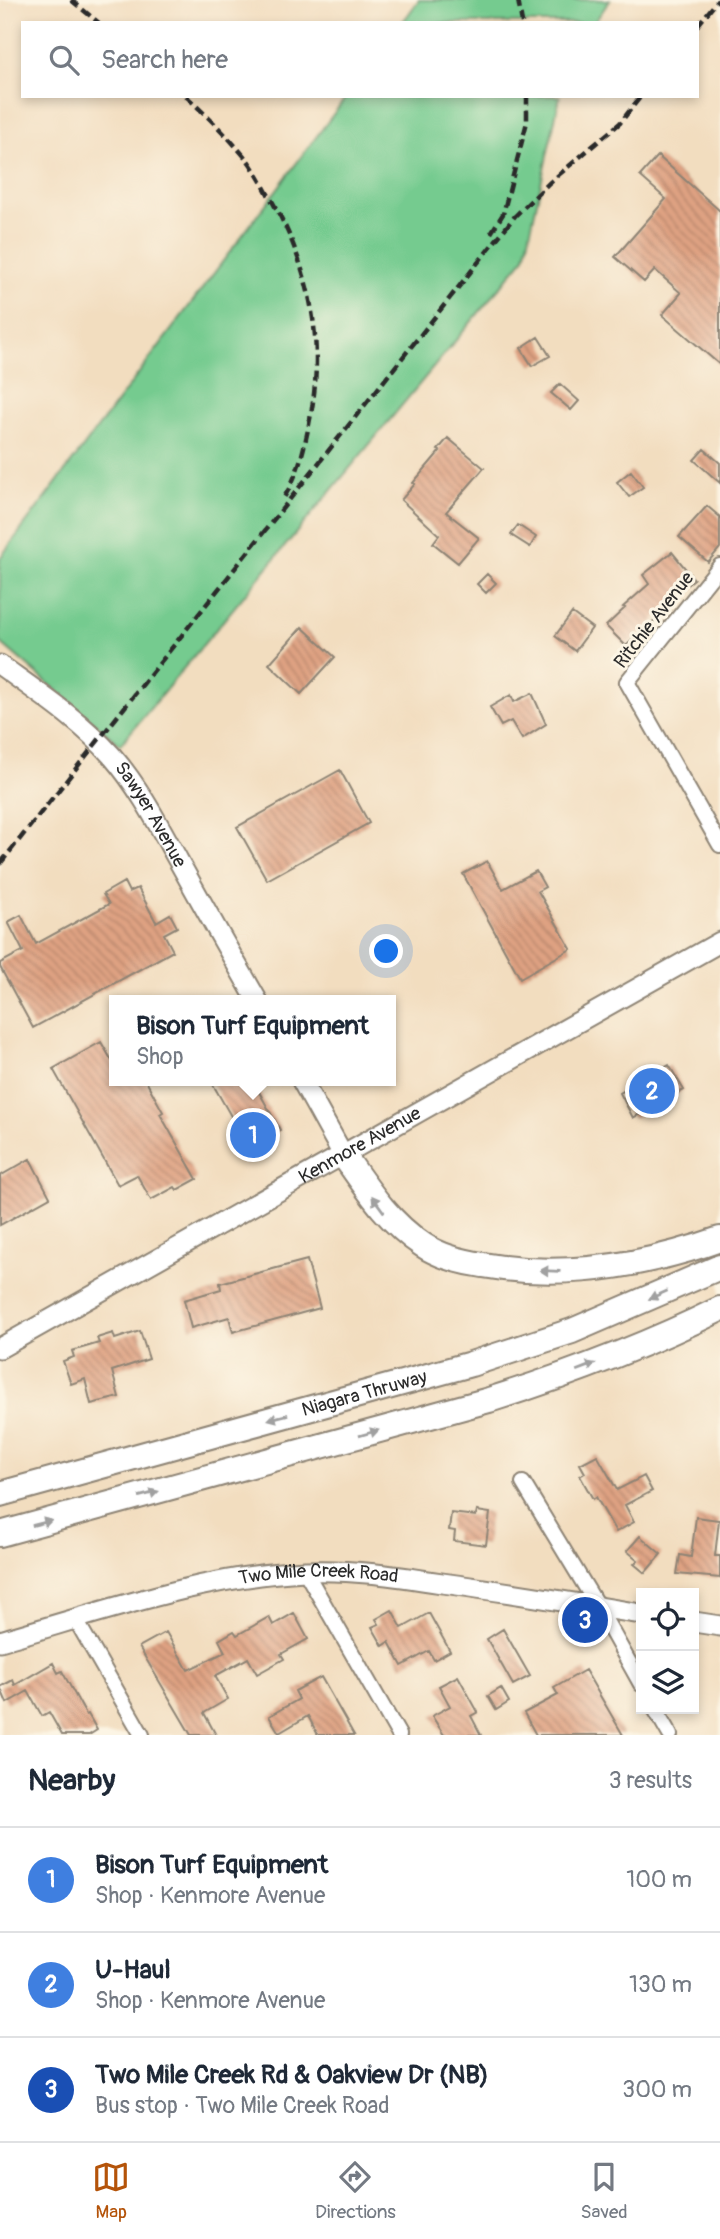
<!DOCTYPE html>
<html lang="en">
<head>
<meta charset="utf-8">
<style>
	:root { --surface:#fff; --page:#f6f6f7; --text:#1f2937; --muted:#747a83; --line:#e0e1e3; --accent:#b45309 }
	body { margin:0; font-family:Pangolin,sans-serif; background:var(--page); color:var(--text) }
	.controls { position:absolute; right:21px; bottom:21px; display:grid; overflow:hidden; border-radius:0px; box-shadow:0 4px 10px #0003 }
	.controls button { width:63px; height:63px; display:grid; place-items:center; padding:0; border:0; border-bottom:2px solid var(--line); background:var(--surface); color:var(--text); font:35px sans-serif }
	.you { position:absolute; left:387px; top:952px; width:24px; height:24px; margin:-18px; border:5px solid #fff; border-radius:50%; background:#1a73e8; box-shadow:0 0 0 10px #1a73e833 }
	.badge { display:grid; place-items:center; width:46px; height:46px; border-radius:50%; background:var(--accent); color:#fff; font-size:23px; font-weight:700 }
	.pin { position:absolute; translate:-50% -50%; border:4px solid #fff; box-shadow:0 2px 7px #0006 }
	.popup { position:absolute; left:109px; top:995px; width:287px; height:91px; box-sizing:border-box; display:grid; place-content:center; border-radius:0px; background:var(--surface); filter:drop-shadow(0 2px 5px #0005); font-size:23px; white-space:nowrap; color:var(--muted) }
	.popup b { font-size:26px; color:var(--text) }
	.popup::after { content:''; position:absolute; left:50%; top:100%; margin-left:-14px; border:14px solid transparent; border-top-color:var(--surface) }
	.list { margin:0; padding:0; list-style:none }
	h2 { display:flex; justify-content:space-between; align-items:center; height:91px; margin:0; padding:0 28px; font-size:30px }
	h2 small { font-size:23px; font-weight:400; color:var(--muted) }
	.list li { display:grid; grid-template-columns:46px 1fr auto; gap:21px; align-items:center; box-sizing:border-box; height:105px; padding:0 28px; border-top:2px solid var(--line) }
	.list b { display:block; font-size:26px; white-space:nowrap }
	.list p { margin:0; font-size:23px; white-space:nowrap; color:var(--muted) }
	.list em { font-size:23px; font-style:normal; color:var(--muted) }
	.icon { flex:none; width:38px; height:38px; fill:none; stroke:currentColor; stroke-width:2; stroke-linecap:round; stroke-linejoin:round }
	.map { position:relative; flex:none; width:720px; height:1735px; overflow:hidden }
	.search { position:absolute; background:var(--surface); box-shadow:0 4px 10px #0003; left:21px; right:21px; top:21px; height:77px; display:flex; align-items:center; gap:18px; box-sizing:border-box; padding:0 24px; border-radius:0px; color:var(--muted); font-size:26px }
	.sheet { height:406px; background:var(--surface) }
	nav { display:flex; justify-content:space-around; align-items:center; box-sizing:border-box; height:98px; border-top:2px solid var(--line); background:var(--surface); font-size:19px; color:var(--muted) }
	nav a { display:grid; justify-items:center; gap:4px }
	nav .on { color:var(--accent) }
	.map>svg:first-child { display:block }
</style>
</head>
<body>
<div class="map">
<svg width="720" height="1735" viewBox="0 0 720 1735">
	<defs>
		<pattern id="building-back-hatch" width="6" height="6" patternUnits="userSpaceOnUse" patternTransform="scale(1.75)"><rect width="6" height="6" fill="#dfa282"/><path d="M-1 5l2 2M0 0l6 6M5-1l2 2" fill="none" stroke="#b5846b"/></pattern>
	</defs>
	<rect width="100%" height="100%" fill="#fcf5e5"/>
	<filter id="ink" filterUnits="userSpaceOnUse"><feTurbulence type="fractalNoise" baseFrequency=".0143" numOctaves="2"/><feDisplacementMap in="SourceGraphic" scale="14" xChannelSelector="R" yChannelSelector="G"/><feConvolveMatrix kernelMatrix="1 2 1 2 8 2 1 2 1" color-interpolation-filters="sRGB"/></filter>
	<filter id="wash" filterUnits="userSpaceOnUse"><feTurbulence type="fractalNoise" baseFrequency=".00686" numOctaves="4" result="noise"/><feDisplacementMap in="SourceGraphic" scale="28" xChannelSelector="R" yChannelSelector="G"/><feGaussianBlur stdDeviation="1.57" result="paint"/><feColorMatrix in="noise" values="0 0 0 0 0 0 0 0 0 0 0 0 0 0 0 0 0 1.4 0 .05"/><feComposite in="paint" operator="in"/></filter>
	<g filter="url(#wash)">
		<rect width="100%" height="100%" fill="#f2ddbf"/>
		<path fill="#75cb8f" stroke="#507b5d" stroke-width="2" d="M419,0h191l-16,23h-192z
			M347,96h213l-35,161 -405,488 -120,-103v-84z"/>
		<g id="blocks">
			<path fill="url(#building-back-hatch)" d="M658,156l62,55v154l-58,-50 19,-22 -26,-23 -11,12 -29,-25 51,-58 -26,-23z
				M538,337l12,19 -18,10 -11,-18z
				M560,384l19,17 -8,9 -20,-17z
				M448,438l36,30 -38,44 33,26 -21,25 -25,-20 6,-8 -38,-35 14,-16 -2,-1 27,-32 -2,-1z
				M704,449l16,14v20l-26,-23z
				M631,471l12,16 -14,10 -12,-15z
				M707,506l13,11v31l-12,14 -29,-25z
				M518,525l18,12 -6,10 -19,-12z
				M672,552l22,27 -22,18 3,3 -20,17 2,1 -31,28 -20,-20 19,-18 -2,-1 26,-23 -6,-9z
				M487,574l9,9 -10,10 -9,-9z
				M572,613l20,15 -17,23 -20,-15z
				M302,627l33,30 -34,37 -32,-30z
				M532,693l14,31 -24,15 -11,-18 -10,5 -11,-19 21,-12 3,7z
				M340,770l29,53 -102,57 -30,-53z
				M487,861l16,28 33,-18 9,16 -7,4 33,58 -51,29 -57,-104z
				M124,882l5,10 9,-4 18,34 14,-8 7,13 -13,7 9,17 -140,77 -33,-61v-4l23,-12 -15,-29 13,-7 15,29 73,-40 -6,-10z
				M101,1042l14,24v15h31l17,31 -3,2 37,65 -20,11 -2,-3 -24,13 -14,-25 -19,10 -65,-116z
				M669,1065l15,25 -51,28 -13,-25z
				M211,1081h42l27,49 -31,18z
				M30,1159l20,38 -50,28v-49z
				M307,1260l13,48 -87,24 -4,-15 -38,11 -7,-28 37,-11 -1,-6z
				M140,1331l9,28 -37,12 7,26 -28,7 -6,-25 -14,5 -8,-23 11,-4 -2,-6 27,-8 -2,-5 16,-5 2,6z
				M597,1455l20,35 27,-14 8,15 -27,14 9,17 -18,10 -20,-35 -3,2 -13,-23 5,-3 -5,-9z
				M477,1511l13,2 -4,32 -32,-4 1,-10 -6,-1 2,-17 25,3z
				M696,1517l23,3 -4,36h5v22l-43,-4 3,-19 11,2z
				M640,1536l21,18 -16,19 -11,-9 4,-4 -11,-9z
				M392,1610l10,18 27,-15 21,38 -16,9 -5,-9 -27,15 -13,-24 -6,4 -11,-19 7,-3 -3,-5z
				M294,1613l14,26 -27,15 3,5 -27,15 -9,-16 -33,18 13,23 -24,14 12,22h-25l-52,-88 27,-15 22,38 37,-18 -6,-12 15,-9 3,4 32,-18 4,8z
				M503,1629l27,47 -17,9 -26,-46z
				M53,1663l5,10 4,-2 24,44 2,-1 9,16 -8,5h-27l-13,-23 -7,4 -14,-25 -21,12 -7,-16 13,-7 2,5z
				M585,1670l38,65h-87l-12,-22 34,-18 -4,-7z
				M458,1676l20,36 -7,4 10,19h-37l-12,-19 18,-10 -11,-20z
				M321,1677l33,58h-36l-10,-19 -29,17 -10,-17 30,-17 -4,-8z
				M501,1688l8,14 -13,8 -8,-14z"/>
		</g>
	</g>
	<g filter="url(#ink)">
		<use href="#blocks" fill-opacity="0" stroke="#8e8475" stroke-width="2"/>
		<g fill="none" stroke-linecap="round" stroke-linejoin="round">
			<defs>
				<path id="street" d="M720,566l-93,116 93,163
					M523,1483l75,124 43,77
					M305,1571l94,164
					M76,1620l66,115
					M655,1709l15,26"/>
				<g id="secondary">
					<path id="s1" d="M0,665c39,28 80,55 112,91 27,31 46,68 66,104 26,47 52,93 79,140"/>
					<path d="M302,1081l40,72"/>
					<path id="s2" d="M0,1348l720,-406"/>
					<path d="M694,1622l26,4"/>
					<path id="s3" d="M0,1641c99,-28 202,-65 305,-70 46,-2 92,5 137,12 67,9 133,20 199,31"/>
				</g>
				<g id="highway">
					<path d="M342,1153c24,34 46,69 81,92 18,12 39,17 60,20 80,14 161,1 237,-26"/>
					<path id="s4" d="M0,1494l471,-130 101,-33 148,-64"/>
					<path d="M0,1534l489,-134c79,-25 156,-54 231,-91"/>
				</g>
			</defs>
			<use href="#street" stroke="#8e8475" stroke-width="18"/>
			<use href="#secondary" stroke="#8e8475" stroke-width="23"/>
			<use href="#highway" stroke="#8e8475" stroke-width="28"/>
			<use href="#street" stroke="#fff" stroke-width="14"/>
			<use href="#secondary" stroke="#fff" stroke-width="19"/>
			<use href="#highway" stroke="#fff" stroke-width="24"/>
			<path stroke="#2b2b2b" stroke-width="4.5" stroke-dasharray="10 5" stroke-linecap="butt" d="M71,0l28,23
				M518,0l4,23
				M697,26l21,-26
				M186,96c22,21 44,42 63,66 7,10 13,21 19,32 41,69 58,146 42,225 -5,27 -12,57 -27,80
				M491,233l12,-19 24,-92v-26
				M0,864l515,-648 34,-33 71,-60 21,-27"/>
		</g>
		<defs><path id="oneway-solid" d="M-6-.8H1V-3.2L6.5 0L1 3.2V.8H-6Z" transform="scale(1.75)"/></defs>
		<g fill="#a0a0a0">
			<use href="#oneway-solid" transform="translate(378 1204) rotate(-126)"/>
			<use href="#oneway-solid" transform="translate(550 1271) rotate(-178)"/>
			<use href="#oneway-solid" transform="translate(658 1295) rotate(156)"/>
			<use href="#oneway-solid" transform="translate(586 1367) rotate(-21)"/>
			<use href="#oneway-solid" transform="translate(278 1417) rotate(165)"/>
			<use href="#oneway-solid" transform="translate(369 1433) rotate(-16)"/>
			<use href="#oneway-solid" transform="translate(149 1494) rotate(-15)"/>
			<use href="#oneway-solid" transform="translate(42 1523) rotate(-15)"/>
		</g>
	</g>
	<g text-anchor="middle" dominant-baseline="central" stroke-width="6" stroke-linejoin="round" paint-order="stroke">
		<g font-size="19" fill="#2b2b2b" stroke="#fcf5e5">
			<text transform="translate(654 620) rotate(-52)">Ritchie Avenue</text>
			<text stroke="none"><textPath href="#s1" startOffset="215">Sawyer Avenue</textPath></text>
			<text stroke="none"><textPath href="#s2" startOffset="413">Kenmore Avenue</textPath></text>
			<text stroke="none"><textPath href="#s4" startOffset="378">Niagara Thruway</textPath></text>
			<text stroke="none"><textPath href="#s3" startOffset="327">Two Mile Creek Road</textPath></text>
		</g>
	</g>
</svg>
<div class="controls">
<button><svg class="icon" aria-label="locate" viewBox="0 0 24 24"><circle cx="12" cy="12" r="6"/><path d="M12 2v4M12 18v4M2 12h4M18 12h4"/></svg></button>
<button><svg class="icon" aria-label="layers" viewBox="0 0 24 24"><path d="M12 4l9 5-9 5-9-5zM3 14l9 5 9-5"/></svg></button>
</div>
<div class="you"></div>
<div class="pin badge" style="left:253px;top:1135px;background:#3f7fe0">1</div>
<div class="popup"><b>Bison Turf Equipment</b>Shop</div>
<div class="pin badge" style="left:652px;top:1091px;background:#3f7fe0">2</div>
<div class="pin badge" style="left:585px;top:1620px;background:#1a4fb4">3</div>
<div class="search"><svg class="icon" aria-label="search" viewBox="0 0 24 24"><circle cx="10" cy="10" r="6"/><path d="M15 15l6 6"/></svg>Search here</div>
</div>
<section class="sheet">
<h2>Nearby<small>3 results</small></h2>
<ul class="list">
<li><span class="badge" style="background:#3f7fe0">1</span><div><b>Bison Turf Equipment</b><p>Shop · Kenmore Avenue</p></div><em>100 m</em></li>
<li><span class="badge" style="background:#3f7fe0">2</span><div><b>U-Haul</b><p>Shop · Kenmore Avenue</p></div><em>130 m</em></li>
<li><span class="badge" style="background:#1a4fb4">3</span><div><b>Two Mile Creek Rd &amp; Oakview Dr (NB)</b><p>Bus stop · Two Mile Creek Road</p></div><em>300 m</em></li>
</ul>
</section>
<nav>
<a class="on"><svg class="icon" aria-label="map" viewBox="0 0 24 24"><path d="M3 6l6-2 6 2 6-2v14l-6 2-6-2-6 2zM9 4v14M15 6v14"/></svg>Map</a>
<a><svg class="icon" aria-label="directions" viewBox="0 0 24 24"><path d="M12 3l9 9-9 9-9-9zM9 14v-3h6M13 9l2 2-2 2"/></svg>Directions</a>
<a><svg class="icon" aria-label="saved" viewBox="0 0 24 24"><path d="M7 4h10v16l-5-4-5 4z"/></svg>Saved</a>
</nav>
</body>
</html>
